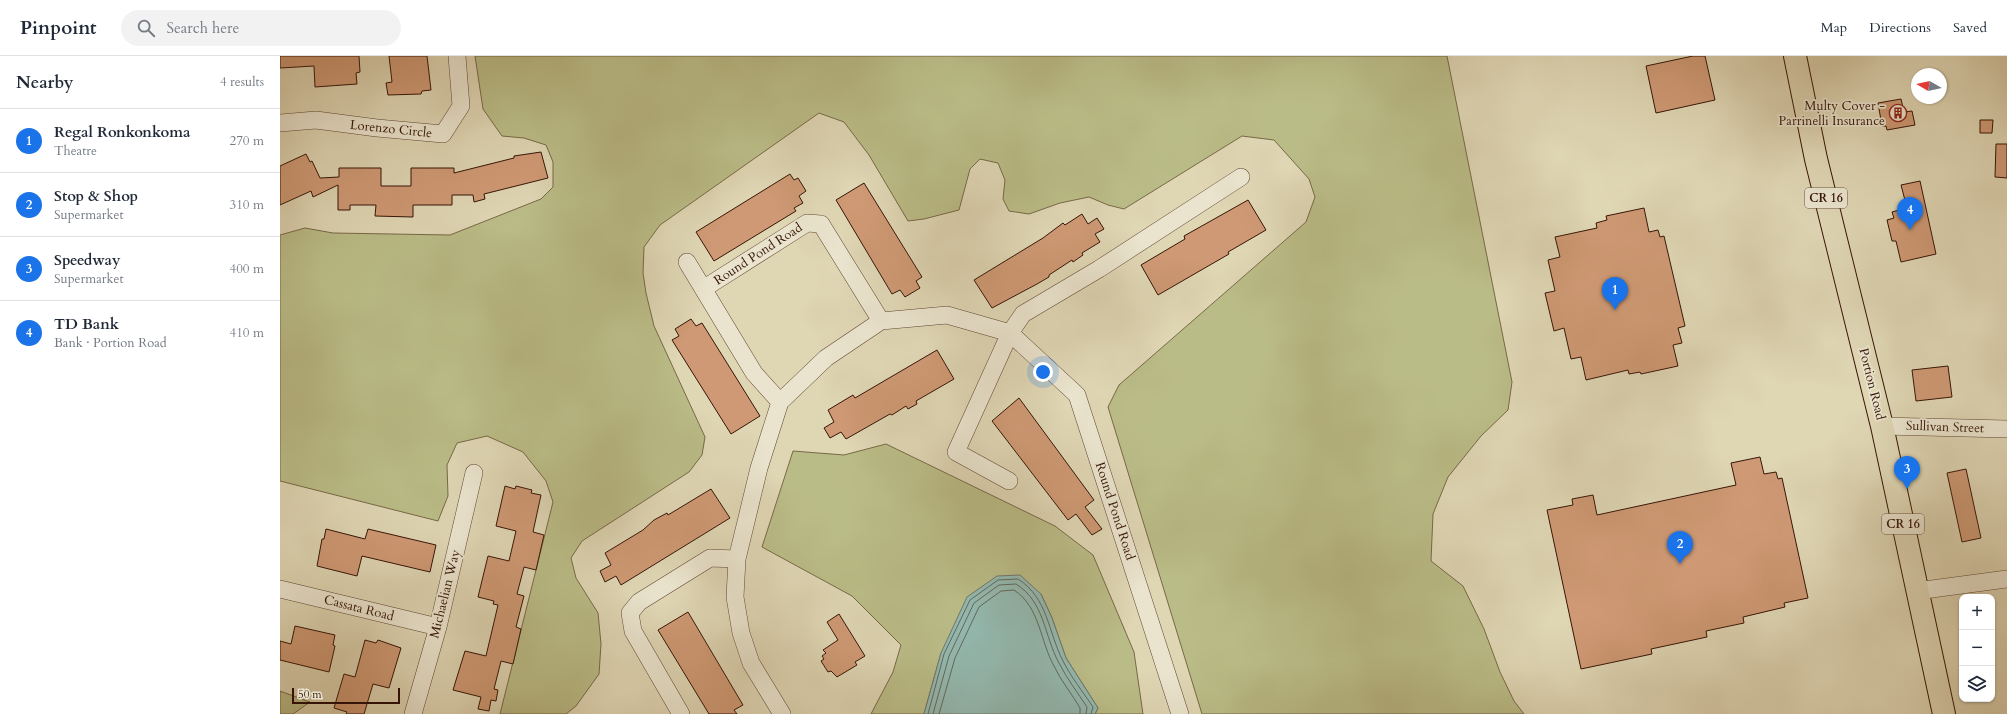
<!DOCTYPE html>
<html lang="en">
<head>
<meta charset="utf-8">
<style>
	:root { --surface:#fff; --page:#f2f2f3; --text:#1f2937; --muted:#747a83; --line:#e0e1e3; --accent:#1a73e8 }
	body { margin:0; font-family:Cardo,serif; background:var(--page); color:var(--text) }
	.controls { position:absolute; right:12px; bottom:12px; display:grid; overflow:hidden; border-radius:8px; box-shadow:0 1px 3px #0004 }
	.controls button { width:36px; height:36px; display:grid; place-items:center; padding:0; border:0; border-bottom:1px solid var(--line); background:var(--surface); color:var(--text); font:20px sans-serif }
	.compass { position:absolute; left:1631px; top:12px; width:36px; height:36px; border-radius:50%; background:var(--surface); box-shadow:0 1px 3px #0004; rotate:279deg }
	.scale { position:absolute; left:12px; bottom:10px; width:108px; box-sizing:border-box; padding-left:4px; border:2px solid #361507; border-top:0; font-size:11px; line-height:14px; white-space:nowrap; color:#361507; -webkit-text-stroke:3px #eae4ce; paint-order:stroke }
	.you { position:absolute; left:763px; top:316px; width:14px; height:14px; margin:-10px; border:3px solid #fff; border-radius:50%; background:#1a73e8; box-shadow:0 0 0 6px #1a73e833 }
	.badge { display:grid; place-items:center; width:26px; height:26px; border-radius:50%; background:var(--accent); color:#fff; font-size:13px; font-weight:700 }
	.pin { position:absolute; translate:-50% -33px; filter:drop-shadow(0 1px 2px #0008) }
	.pin::after { content:''; position:absolute; top:21px; width:14px; height:12px; background:inherit; clip-path:polygon(0 0,100% 0,50% 100%) }
	.list { margin:0; padding:0; list-style:none }
	h2 { display:flex; justify-content:space-between; align-items:center; height:52px; margin:0; padding:0 16px; font-size:17px }
	h2 small { font-size:13px; font-weight:400; color:var(--muted) }
	.list li { display:grid; grid-template-columns:26px 1fr auto; gap:12px; align-items:center; box-sizing:border-box; height:64px; padding:0 16px; border-top:1px solid var(--line) }
	.list b { display:block; font-size:15px; white-space:nowrap }
	.list p { margin:0; font-size:13px; white-space:nowrap; color:var(--muted) }
	.list em { font-size:13px; font-style:normal; color:var(--muted) }
	.icon { flex:none; width:22px; height:22px; fill:none; stroke:currentColor; stroke-width:2; stroke-linecap:round; stroke-linejoin:round }
	.map { position:relative; flex:none; width:1727px; height:658px; overflow:hidden }
	header { display:flex; align-items:center; gap:24px; box-sizing:border-box; height:56px; padding:0 20px; background:var(--surface); border-bottom:1px solid var(--line) }
	header strong { font-size:19px }
	nav { display:flex; gap:22px; margin-inline-start:auto; font-size:14px }
	.search { width:280px; height:36px; background:var(--page); display:flex; align-items:center; gap:10px; box-sizing:border-box; padding:0 14px; border-radius:22px; color:var(--muted); font-size:15px }
	main { display:flex }
	aside { flex:1; background:var(--surface) }
	.map>svg:first-child { display:block }
</style>
</head>
<body>
<header>
<strong>Pinpoint</strong>
<div class="search"><svg class="icon" aria-label="search" viewBox="0 0 24 24"><circle cx="10" cy="10" r="6"/><path d="M15 15l6 6"/></svg>Search here</div>
<nav><a>Map</a><a>Directions</a><a>Saved</a></nav>
</header>
<main>
<aside>
<h2>Nearby<small>4 results</small></h2>
<ul class="list">
<li><span class="badge">1</span><div><b>Regal Ronkonkoma</b><p>Theatre</p></div><em>270 m</em></li>
<li><span class="badge">2</span><div><b>Stop &amp; Shop</b><p>Supermarket</p></div><em>310 m</em></li>
<li><span class="badge">3</span><div><b>Speedway</b><p>Supermarket</p></div><em>400 m</em></li>
<li><span class="badge">4</span><div><b>TD Bank</b><p>Bank · Portion Road</p></div><em>410 m</em></li>
</ul>
</aside>
<div class="map">
<svg width="1727" height="658" viewBox="0 0 1727 658">
	<rect width="100%" height="100%" fill="#dfd6b4"/>
	<filter id="stains"><feTurbulence type="fractalNoise" baseFrequency=".005" numOctaves="4"/><feColorMatrix values="0 0 0 0 .2 0 0 0 0 .09 0 0 0 0 .02 0 0 0 .5 -.17"/></filter>
	<radialGradient id="worn" r=".72"><stop offset=".6" stop-color="#630" stop-opacity="0"/><stop offset="1" stop-color="#630" stop-opacity=".3"/></radialGradient>
	<path fill="#babc87" stroke="#786847" d="M195,0h972l65,326 -4,28 -27,26 -33,41 -15,37 -2,47 32,25 21,43 16,43 14,29 10,13h-322l-94,-307 11,-22 187,-163 9,-25 -6,-18 -35,-39 -32,-4 -118,73 -16,-4 -19,-8 -29,6 -31,11 -20,-3 -6,-12 2,-19 -7,-17 -18,-4 -10,10 -11,41 -35,9 -16,2 -39,-66 -25,-33 -25,-9 -159,112 -16,22 -1,26 3,20 8,33 51,111 -3,18 -13,17 -107,69 -11,17 5,20 22,35 3,31 -2,30 -23,32 -10,8h-66l53,-212 -7,-21 -23,-29 -36,-16 -30,7 -10,22 1,31 -10,25 -158,-40v-246l25,-7 28,5 117,2 91,-36 12,-12v-25l-7,-17 -22,-7 -22,-2 -19,-27z
		M606,388l169,82 38,29 41,97 9,62h-48l3,-6 -32,-50 -14,-40 -11,-24 -100,59 -17,61h-53l22,-42 8,-27 -49,-49 -90,-49 31,-96 51,4z
		M0,635l30,11 -17,12h-13z"/>
	<path fill="#93b9b0" stroke="#6e776c" d="M740,519l21,19 11,24 14,40 32,50 -3,6h-171l17,-61 26,-56 30,-21z"/>
	<g fill="none" stroke-linecap="round" stroke-linejoin="round">
		<path stroke="#64675c" stroke-width="1" d="M648,658l16,-60 26,-54 28,-20 20,-1c30,19 30,53 45,82 8,16 20,31 30,46l-2,7
			M653,658l16,-58 25,-53 25,-18 17,-1c29,18 28,52 43,79 8,16 19,30 28,44l-1,7
			M659,658l16,-56 24,-51 22,-16 13,-1c26,17 26,51 40,76 7,15 18,28 26,42v6"/>
	</g>
	<path fill="#ce9974" stroke="#361507" d="M0,0h79l1,16 -4,1 1,11 -42,3 -1,-21 -34,2z
		M109,0h38l4,34 -9,1 -1,3 -33,1 -2,-12 6,-1z
		M1413,0h12l10,44 -59,13 -10,-47z
		M1621,43l3,13 8,-1 3,14 -28,5 -1,-4h-4l-4,-23z
		M1700,64h13l-1,13h-12z
		M1716,88h11v34l-12,-1z
		M261,96l7,26 -64,16 1,5 -11,3 -1,-7h-21v10h-39v12l-38,-1 1,-11h-26v5h-12v-25l-25,12 -2,-6 -31,14v-39l26,-12 4,8 2,-1 8,17 19,-1v-9h42v18h30v-18h43v5l60,-15v-2z
		M510,118l4,6 4,-2 8,13 -7,5 4,7 -9,5 2,3 -82,50 -18,-29z
		M1640,125l16,73 -35,8 -5,-21h-4l-5,-21 7,-2 -2,-6 15,-4 -6,-23z
		M584,127l58,94 -6,4 4,7 -15,9 -5,-7 -8,4 -56,-94z
		M968,144l18,30 -38,22 1,2 -71,41 -17,-30 44,-26 -1,-3z
		M1364,152l5,24 9,-2 2,7 4,-1 21,90 -7,2 4,15 -9,2 5,21 -37,8 -1,-2 -11,2 -1,-4 -42,10 -5,-23 -10,2 -7,-31 -10,3 -9,-38 10,-2 -7,-31 12,-3 -5,-20 42,-9 -1,-5 11,-3 -1,-4z
		M802,158l6,10 9,-6 7,11 -9,5 5,8 -18,11 1,2 -10,7 -1,-2 -23,15v2l-12,7 -45,24 -18,-28 69,-42 20,-15 2,2z
		M411,263l5,7 6,-3 58,93 -29,18 -59,-94 7,-4 -4,-7z
		M657,294l17,29 -38,22 1,3 -9,5 -2,-3 -14,9 -2,-1 -44,25 -5,-7 -11,6 -6,-10 10,-6 -6,-12 25,-15 2,3z
		M1668,310l4,31 -36,4 -4,-31z
		M739,342l75,102 -9,7 17,22 -10,6 -16,-21 -8,6 -76,-99z
		M1480,401l4,17 12,-2 2,7 4,-1 26,120 -24,5 1,4 -42,10 1,6 -38,8 1,6 -56,12 1,5 -71,15 -34,-159 26,-5 -1,-6 21,-4 4,20 139,-30 -5,-22z
		M1686,413l15,69 -19,4 -15,-69z
		M225,430l10,3 1,-3 16,4 -1,3 10,2 -8,37 11,3 -8,35 -12,-3 -7,27 7,2 -8,31 5,2 -8,35 -12,-3 -7,28 4,1 -2,11 -5,-1 -2,11 -11,-2 3,-12 -28,-7 12,-39 21,5 12,-51 -5,-1 1,-3 -16,-4 10,-41 21,5 7,-30 -20,-5z
		M431,433l19,29 -109,67 -5,-9 -11,6 -5,-11 11,-6 -6,-12 38,-23 11,-10 13,-7 1,2z
		M46,473l39,10 3,-10 68,16 -6,27 -68,-16 -5,20 -40,-10 5,-27h2z
		M408,556l55,93 -9,5 3,4h-28l-51,-84z
		M559,558l26,42 -10,6 2,3 -20,12 -6,-6 -3,1 -7,-11 3,-2 -2,-3 4,-3 -3,-3 15,-10 -11,-18z
		M15,570l40,9 -2,10 2,1 -6,26 -49,-12v-19l11,3z
		M85,584l11,3 2,-3 23,8 -12,40 -16,-4 -9,30h-18l1,-2 -13,-4 10,-34 11,3z"/>
	<g fill="none" stroke-linecap="round" stroke-linejoin="round">
		<defs>
			<path id="street" d="M0,67l36,-3 61,8 66,6 18,-28 -4,-50
				M407,206l67,111 26,29
				M423,233l104,-66 14,1 60,97
				M1602,370l125,3
				M729,425l-53,-29 54,-119 13,-19 76,-45 142,-92
				M0,533l158,38
				M1637,535l90,-12
				M133,658l25,-87 36,-154
				M401,658l-48,-83 -3,-18 9,-11 71,-44 27,1
				M502,658l-31,-51 -10,-30 -6,-36 2,-38 22,-91 21,-66 46,-44 55,-37 66,-6 63,18 67,62 103,319"/>
			<path id="primary" d="M1515,0l21,103 66,267 62,288"/>
		</defs>
		<use href="#street" stroke="#604532" stroke-width="18"/>
		<use href="#primary" stroke="#361507" stroke-width="24"/>
		<use href="#street" stroke="#eae4ce" stroke-width="17"/>
		<use href="#primary" stroke="#dfd6b4" stroke-width="22"/>
	</g>
	<defs>
		<symbol id="building-ring" viewBox="-11 -11 22 22"><circle r="9.5" fill="#eae4ce" stroke="#8f2418" stroke-width="1.5"/><path d="M-4-6H4V6H1V3H-1V6H-4ZM-2.5-4.3h1.7v1.8h-1.7ZM.8-4.3h1.7v1.8H.8ZM-2.5-1h1.7V.8h-1.7ZM.8-1h1.7V.8H.8Z" fill="#8f2418"/></symbol>
	</defs>
	<g fill-rule="evenodd">
		<use href="#building-ring" x="1608" y="47" width="20" height="20"/>
	</g>
	<g text-anchor="middle" dominant-baseline="central" stroke-width="3.5" stroke-linejoin="round" paint-order="stroke">
		<g fill="#eae4ce" stroke="#6c5343" stroke-width="1">
			<rect x="1525" y="132" width="42" height="20" rx="3"/>
			<rect x="1602" y="458" width="42" height="20" rx="3"/>
		</g>
		<g font-size="12" font-weight="bold" fill="#361507">
			<text x="1546" y="142">CR 16</text>
			<text x="1623" y="468">CR 16</text>
		</g>
		<g font-size="13" fill="#361507" stroke="#eae4ce" text-anchor="end">
			<text x="1605" y="50">Multy Cover -<tspan x="1605" dy="15">Parrinelli Insurance</tspan></text>
		</g>
		<g font-size="13" fill="#361507" stroke="#eae4ce">
			<text transform="translate(111 73) rotate(6)">Lorenzo Circle</text>
			<text transform="translate(478 198) rotate(-33)">Round Pond Road</text>
			<text transform="translate(1592 328) rotate(76)">Portion Road</text>
			<text transform="translate(1665 371) rotate(2)">Sullivan Street</text>
			<text transform="translate(835 455) rotate(72)">Round Pond Road</text>
			<text transform="translate(165 538) rotate(-76)">Michaelian Way</text>
			<text transform="translate(79 552) rotate(14)">Cassata Road</text>
		</g>
	</g>
	<rect width="100%" height="100%" filter="url(#stains)"/>
	<rect width="100%" height="100%" fill="url(#worn)"/>
</svg>
<div class="controls">
<button>+</button>
<button>−</button>
<button><svg class="icon" aria-label="layers" viewBox="0 0 24 24"><path d="M12 4l9 5-9 5-9-5zM3 14l9 5 9-5"/></svg></button>
</div>
<svg class="compass" viewBox="-18 -18 36 36"><path d="M0-13l5 13h-10z" fill="#e53935"/><path d="M0 13l5-13h-10z" fill="#747a83"/></svg>
<div class="scale">50 m</div>
<div class="you"></div>
<div class="pin badge" style="left:1335px;top:254px">1</div>
<div class="pin badge" style="left:1400px;top:508px">2</div>
<div class="pin badge" style="left:1627px;top:433px">3</div>
<div class="pin badge" style="left:1630px;top:174px">4</div>
</div>
</main>
</body>
</html>
